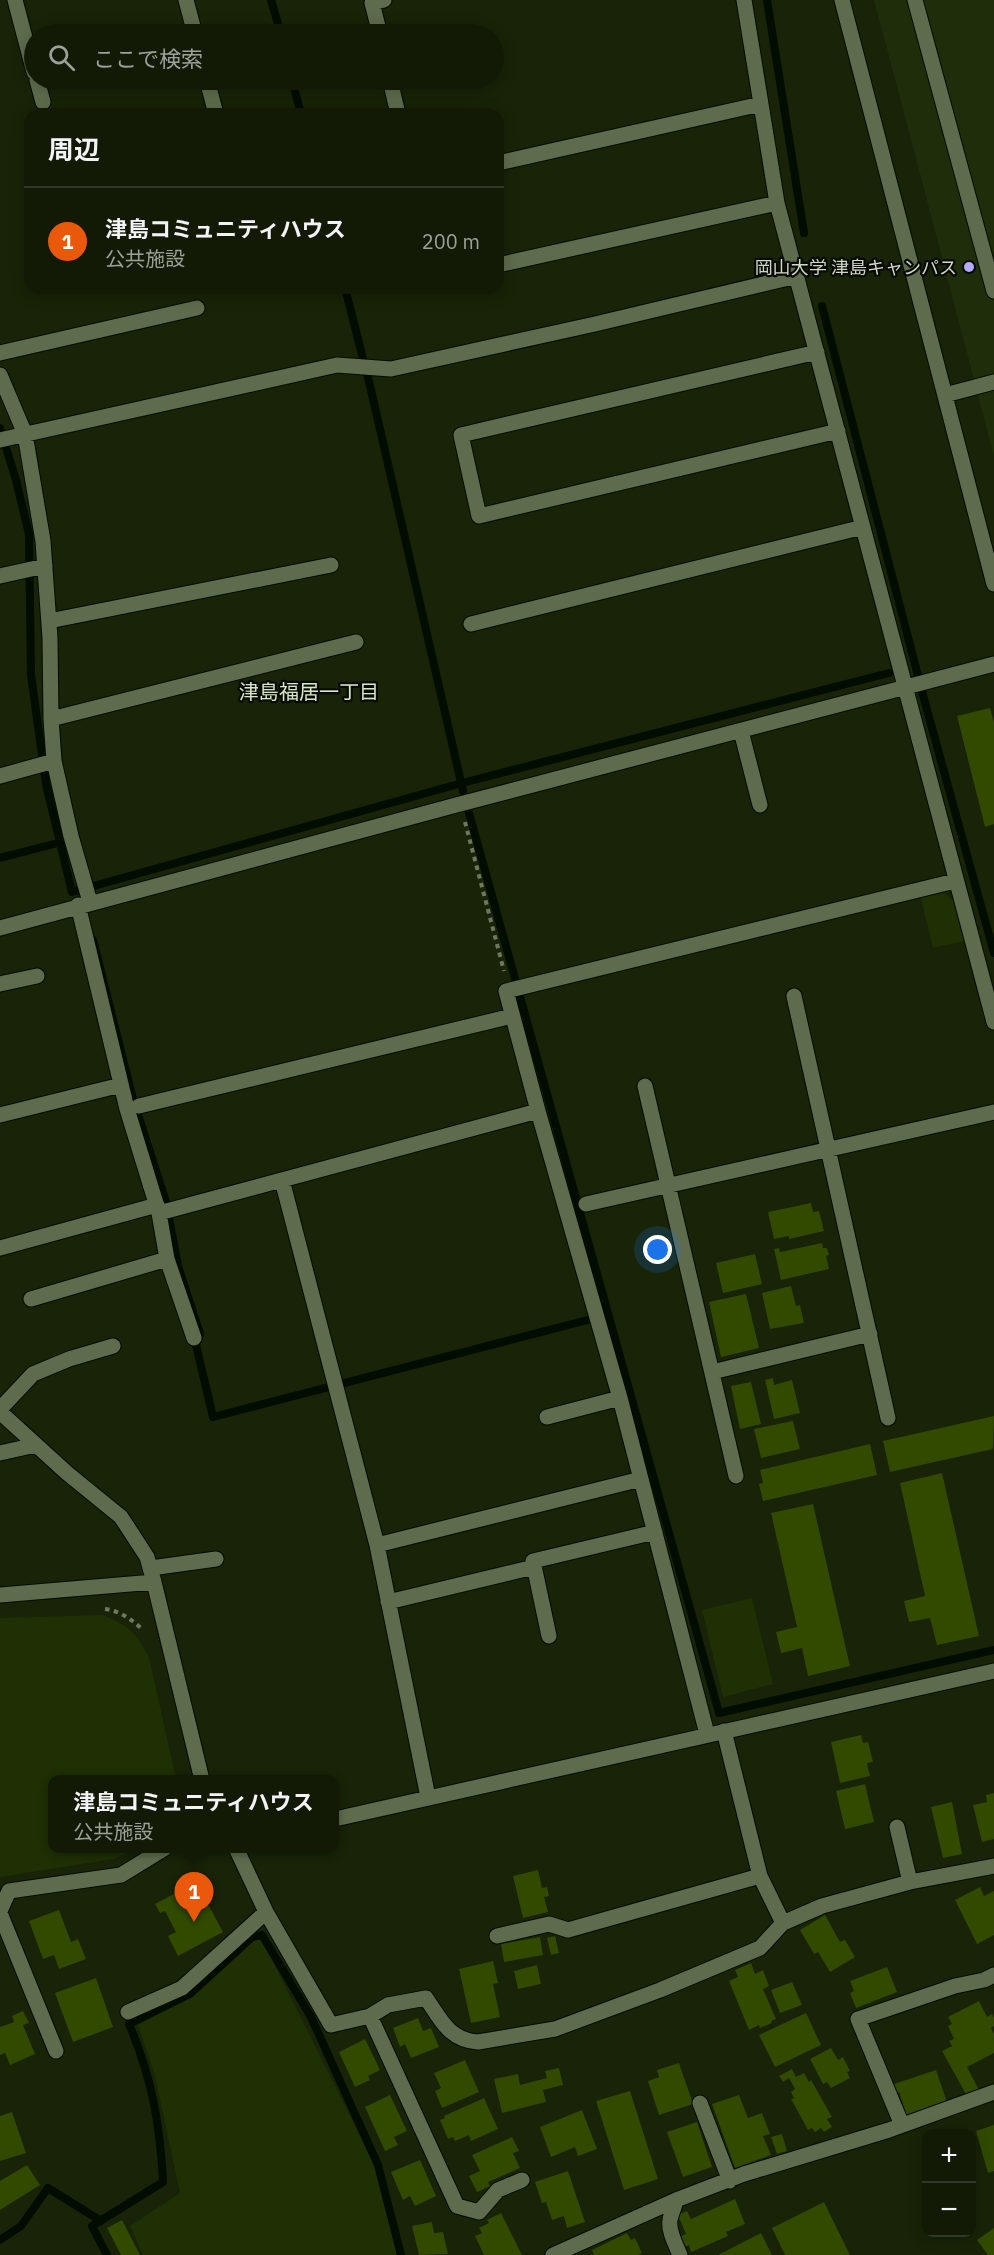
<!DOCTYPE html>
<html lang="ja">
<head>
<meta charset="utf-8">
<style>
	:root { --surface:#121a05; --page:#1b230f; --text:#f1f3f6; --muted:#9ca19a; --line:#313827; --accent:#ea580c }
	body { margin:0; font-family:"IBM Plex Sans","Noto Sans JP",sans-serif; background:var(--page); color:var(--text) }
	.controls { position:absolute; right:18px; bottom:18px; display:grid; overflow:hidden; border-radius:12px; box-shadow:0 3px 15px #0003 }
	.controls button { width:54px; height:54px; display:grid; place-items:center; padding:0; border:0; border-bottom:2px solid var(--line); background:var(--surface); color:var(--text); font:30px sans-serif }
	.you { position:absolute; left:658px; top:1250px; width:21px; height:21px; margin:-15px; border:4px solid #fff; border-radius:50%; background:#1a73e8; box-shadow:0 0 0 9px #1a73e833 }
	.badge { display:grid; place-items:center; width:39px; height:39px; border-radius:50%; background:var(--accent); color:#fff; font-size:20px; font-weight:700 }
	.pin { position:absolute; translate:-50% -50px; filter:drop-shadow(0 2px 3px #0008) }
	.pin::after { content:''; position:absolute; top:32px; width:21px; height:18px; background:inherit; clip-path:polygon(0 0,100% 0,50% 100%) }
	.popup { position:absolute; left:48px; top:1775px; width:291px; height:78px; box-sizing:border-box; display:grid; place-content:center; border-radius:12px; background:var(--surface); filter:drop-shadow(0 2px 4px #0005); font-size:20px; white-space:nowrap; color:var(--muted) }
	.popup b { font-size:22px; color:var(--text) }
	.popup::after { content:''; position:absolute; left:50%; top:100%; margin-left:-12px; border:12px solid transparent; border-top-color:var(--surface) }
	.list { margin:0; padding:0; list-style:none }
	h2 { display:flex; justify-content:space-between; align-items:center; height:78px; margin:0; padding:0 24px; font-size:26px }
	h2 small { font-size:20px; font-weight:400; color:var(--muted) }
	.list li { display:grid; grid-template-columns:39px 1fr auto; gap:18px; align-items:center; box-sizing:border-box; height:108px; padding:0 24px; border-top:2px solid var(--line) }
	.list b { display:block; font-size:22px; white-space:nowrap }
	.list p { margin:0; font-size:20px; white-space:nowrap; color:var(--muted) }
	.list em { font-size:20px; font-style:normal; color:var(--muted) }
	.icon { flex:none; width:33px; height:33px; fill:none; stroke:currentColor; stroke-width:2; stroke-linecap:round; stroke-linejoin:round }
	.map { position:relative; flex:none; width:994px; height:2255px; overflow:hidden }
	.search { position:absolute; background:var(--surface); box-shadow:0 3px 15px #0003; left:24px; top:24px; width:480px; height:66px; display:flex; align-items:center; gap:15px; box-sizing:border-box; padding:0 21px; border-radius:33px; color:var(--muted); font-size:22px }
	.panel { position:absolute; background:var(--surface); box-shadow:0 3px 15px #0003; left:24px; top:108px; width:480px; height:186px; border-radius:18px }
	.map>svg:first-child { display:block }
</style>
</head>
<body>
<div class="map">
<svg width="994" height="2255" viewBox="0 0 994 2255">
	<rect width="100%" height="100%" fill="#182307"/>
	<path fill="#1f2d0a" d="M874,0h120v456l-81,-309z"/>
	<path fill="#1f3004" d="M941,890l14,12 9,39 -31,7 -13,-53z
		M752,1598l21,86 -50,13 -21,-87z
		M102,1615c27,10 34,18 47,42l27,122 -123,1v68l81,1 -20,10 -114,18v-259z
		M255,1940h7l113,226 23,89h-255l-13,-29 50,-33 -26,-121 -16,-47 56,-30z"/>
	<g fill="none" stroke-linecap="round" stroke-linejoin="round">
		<path stroke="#030c00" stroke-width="8" d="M271,0l10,34
			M767,0l37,233
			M292,80l9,34
			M345,288l26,102 92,401
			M822,306l102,393 70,254
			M0,428l16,52 13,54 2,141 15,109 26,108 390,-109 427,-110
			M469,813l250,900 275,-63
			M0,858l58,-15
			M93,940l40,159 33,103 12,64 22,68 -4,11 17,72 386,-100
			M0,2240l21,-14 27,-38 53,33
			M107,2255l-15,-29 71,-44c-3,-58 -11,-104 -34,-158l61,-30 62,-57 10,-2 49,82 67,148 23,90"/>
	</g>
	<path fill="#314a00" d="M990,708l4,15v101l-9,3 -28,-111z
		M811,1203l2,9 6,-1 5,20 -35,8v-3l-15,3 -6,-27z
		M822,1243l1,5h4l2,7 -3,1 3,13 -48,11 -7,-31 5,-1 1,4z
		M755,1254l7,30 -39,9 -7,-30z
		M791,1286l5,20 4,-1 4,18 -34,6 -8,-36z
		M746,1294l13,54 -38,9 -12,-55z
		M773,1378l1,7 18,-5 8,33 -26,6 -9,-39z
		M751,1382l10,42 -21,5 -9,-43z
		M994,1416l-1,33 -103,23 -7,-31z
		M793,1421l7,28 -39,9 -7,-29z
		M870,1444l7,31 -114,26 -4,-17 4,-1 -3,-13z
		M942,1473l37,163 -42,9 -7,-27 -21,4 -5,-21 21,-5 -25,-113z
		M813,1504l37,162 -42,10 -6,-28 -21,5 -5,-21 21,-5 -26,-114z
		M861,1735l2,8 5,-1 5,20 -6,1 3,13 -30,7 -9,-41z
		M865,1784l9,38 -29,7 -9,-38z
		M994,1793v46l-12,3 -9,-37 14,-3 -1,-7z
		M952,1802l10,52 -19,4 -12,-51z
		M538,1870l4,18 5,-1 2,9 -5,1 4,15 -25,6 -10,-42z
		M196,1882l27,50 -45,24 -10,-20 8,-4 -11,-21 -5,2 -5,-9z
		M980,1887l4,9 10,-5v44l-17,9 -22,-44z
		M59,1910l12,32 7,-3 8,20 -27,10 -5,-14 -11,4 -14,-38z
		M825,1915l15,27 5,-2 10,17 -25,15 -12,-20 -4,2 -14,-24z
		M555,1936l4,17 -8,2 -4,-17z
		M540,1937l3,18 -39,7 -3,-18z
		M493,1961l5,22 -5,1 7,33 -29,6 -12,-54z
		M751,1963l4,11 8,-4 6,16 -6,3 13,30 -5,2 1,2 -12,5 -1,-3 -10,5 -20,-49 9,-4 -3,-7z
		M537,1965l4,19 -23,5 -4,-18z
		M887,1967l10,25 -41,16 -6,-15 4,-2 -4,-10z
		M96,1978l17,49 -40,15 -18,-49z
		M792,1982l10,23 -22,8 -9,-23z
		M979,2001l8,16 5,-3 2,4v8l-3,2 3,6v19l-27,14 12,23 -12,6 -25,-45 10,-5 -3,-5 5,-2 -6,-13 4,-2 -4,-7z
		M23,2011l6,12 -6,2 12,29 -25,11 -5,-12 -5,2v-28l14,-5 -2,-6z
		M806,2013l15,32 -46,22 -16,-32z
		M418,2018l5,13 8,-3 8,19 -28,11 -6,-14 -5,3 -7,-19z
		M365,2039l15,31 -12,6 2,4 -15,7 -16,-35z
		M831,2048l7,12 5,-3 7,14 -3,1 3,6 -19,10 -4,-6 -4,2 -13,-25z
		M465,2060l14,32 -37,16 -7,-17 6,-3 -7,-15z
		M679,2063l14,41 -34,11 -11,-34 11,-4 -2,-7z
		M559,2068l4,17 -20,5 3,12 -44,11 -8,-34 24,-5 2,11 27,-7 -2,-7z
		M792,2069l4,8 8,-4 5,9 2,-2 21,37 -5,2 5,8 -8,5 -3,-4 -6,4 -3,-4 -4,2 -17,-31 3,-1 -3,-6 4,-3 -6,-11 -6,4 -4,-6z
		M936,2070l11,32 -44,14 -1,-5 3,-1 -6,-18 -5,1 -3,-8z
		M630,2091l28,88 -34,11 -28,-89z
		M390,2095l17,36 -13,6 4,8 -13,6 -20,-44z
		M739,2095l9,23 14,-5 8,21 -7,2 8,19 -36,13 -23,-64z
		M484,2098l14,31 -27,12 -2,-6 -14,6 -2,-4 -5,2 -8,-19 5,-2 -1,-2z
		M582,2110l15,39 -19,7 -3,-9 -24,10 -11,-30z
		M12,2112l14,41 -26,8v-45z
		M697,2122l15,45 -29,10 -16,-45z
		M994,2125v46l-6,2 -12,-42z
		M782,2134l5,17 -10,3 -6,-17z
		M512,2137l7,14 -6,2 7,15 -32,14 2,4 -13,6 -8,-16 11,-5 -8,-16z
		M420,2160l16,36 -21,10 -5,-10 -7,4 -12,-28z
		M27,2165l13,20 -40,25v-29z
		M568,2171l17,51 -18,6 -3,-12 -12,4 -6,-18 -4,1 -7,-21z
		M735,2199l10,25 -19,8 2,4 -37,16 -2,-7 -4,2 -4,-11 5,-2 -8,-19 9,-4 4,8z
		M824,2202l26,53h-65l-13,-27z
		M501,2213l21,42h-38l-9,-19 7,-3 -3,-5 10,-5 -2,-3z
		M122,2220l18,35h-19l-14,-27z
		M432,2222l2,11 9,-1 5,22 -29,1 -7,-29z
		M994,2228v27h-6l-11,-15z
		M627,2233l4,7 4,-2 7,15 -4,2h-44l-2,-5z
		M761,2233l11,22h-54z"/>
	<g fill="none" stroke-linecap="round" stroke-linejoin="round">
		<defs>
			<path id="minor" d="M15,0l19,72
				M186,0l9,34
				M842,0l152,584
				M915,0l79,291
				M380,34l-8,-31 12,-3
				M37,80l6,22
				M207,80l9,34
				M390,80l8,34
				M761,104l16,99 217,819
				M498,163l263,-59 -17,-104
				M498,265l279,-62
				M817,352l-356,83 18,81 359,-85
				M0,353l197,-45
				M0,375l25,59 18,107 7,97 1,81 3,42 17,75 19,66
				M945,395l49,-13
				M0,440l337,-75 54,4 204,-45 202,-48
				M0,576l45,-10
				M49,621l282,-56
				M471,624l392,-97
				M51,719l305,-77
				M741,731l19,74
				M0,776l54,-15
				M78,905l49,204 32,104 8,46 27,79
				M0,928l460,-124 534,-140
				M0,984l37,-8
				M794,996l94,422
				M645,1086l91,390
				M139,1106l373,-90
				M0,1115l121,-30
				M282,1180l95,365 51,252
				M586,1204l408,-92
				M159,1213l379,-102
				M0,1248l157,-43
				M31,1299l136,-40
				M712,1372l158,-38
				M0,1409l33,-35 36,-15 44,-13
				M0,1412l67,61 54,44 26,40 7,25
				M547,1417l73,-19
				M0,1453l36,-8
				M377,1545l264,-66
				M151,1568l65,-9
				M0,1595l154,-13 48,198
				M388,1602l146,-35
				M549,1636l-16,-75 122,-29
				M724,1731l36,145 23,47
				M707,1734l-87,-336 -82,-287 -32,-120 449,-110
				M335,1819l659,-148
				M897,1827l13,55
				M236,1848l30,64 65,113 39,-9 18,-11 38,-7c15,22 23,42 52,44l77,-13 105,-39 100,-42 23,-25 39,-17 88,-24 84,-16
				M0,1911l9,-20 112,-16 44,-27
				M0,1913l56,138
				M497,1936l52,-12 19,6 192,-54
				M128,2012l54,-24 84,-76
				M370,2016l87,190 22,6 19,-22 24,-10
				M700,2103l30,78
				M902,2125l-44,-106 97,-33 29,-6 10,-5
				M553,2255l123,-55
				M680,2255c-4,-10 -12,-24 -10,-35 1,-7 5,-13 6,-20l68,-26 145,-44 105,-38"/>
		</defs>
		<use href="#minor" stroke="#040c00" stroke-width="17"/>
		<path stroke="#6e7861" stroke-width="4" stroke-dasharray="4.5 4.5" stroke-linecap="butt" d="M465,822l39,149
			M105,1609c15,2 26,10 37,20"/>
		<use href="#minor" stroke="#5e6c4d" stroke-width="15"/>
	</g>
	<circle fill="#b4acf9" stroke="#060a02" stroke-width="2" cx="969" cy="267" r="6"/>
	<g text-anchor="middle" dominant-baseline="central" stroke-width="4.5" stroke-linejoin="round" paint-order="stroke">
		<g font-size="18" fill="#cfd7c6" stroke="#060a02" text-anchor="end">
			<text x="957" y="267">岡山大学 津島キャンパス</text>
		</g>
		<g font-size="20" fill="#d7e7c5" stroke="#060a02">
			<text x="309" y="691">津島福居一丁目</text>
		</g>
	</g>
</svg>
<div class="controls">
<button>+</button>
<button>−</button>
</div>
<div class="you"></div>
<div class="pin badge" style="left:194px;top:1922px">1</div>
<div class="popup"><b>津島コミュニティハウス</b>公共施設</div>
<div class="search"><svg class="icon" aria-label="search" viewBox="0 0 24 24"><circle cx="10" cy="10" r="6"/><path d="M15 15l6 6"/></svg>ここで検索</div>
<section class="panel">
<h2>周辺<small></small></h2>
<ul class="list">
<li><span class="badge">1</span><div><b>津島コミュニティハウス</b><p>公共施設</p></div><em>200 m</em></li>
</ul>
</section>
</div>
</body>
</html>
